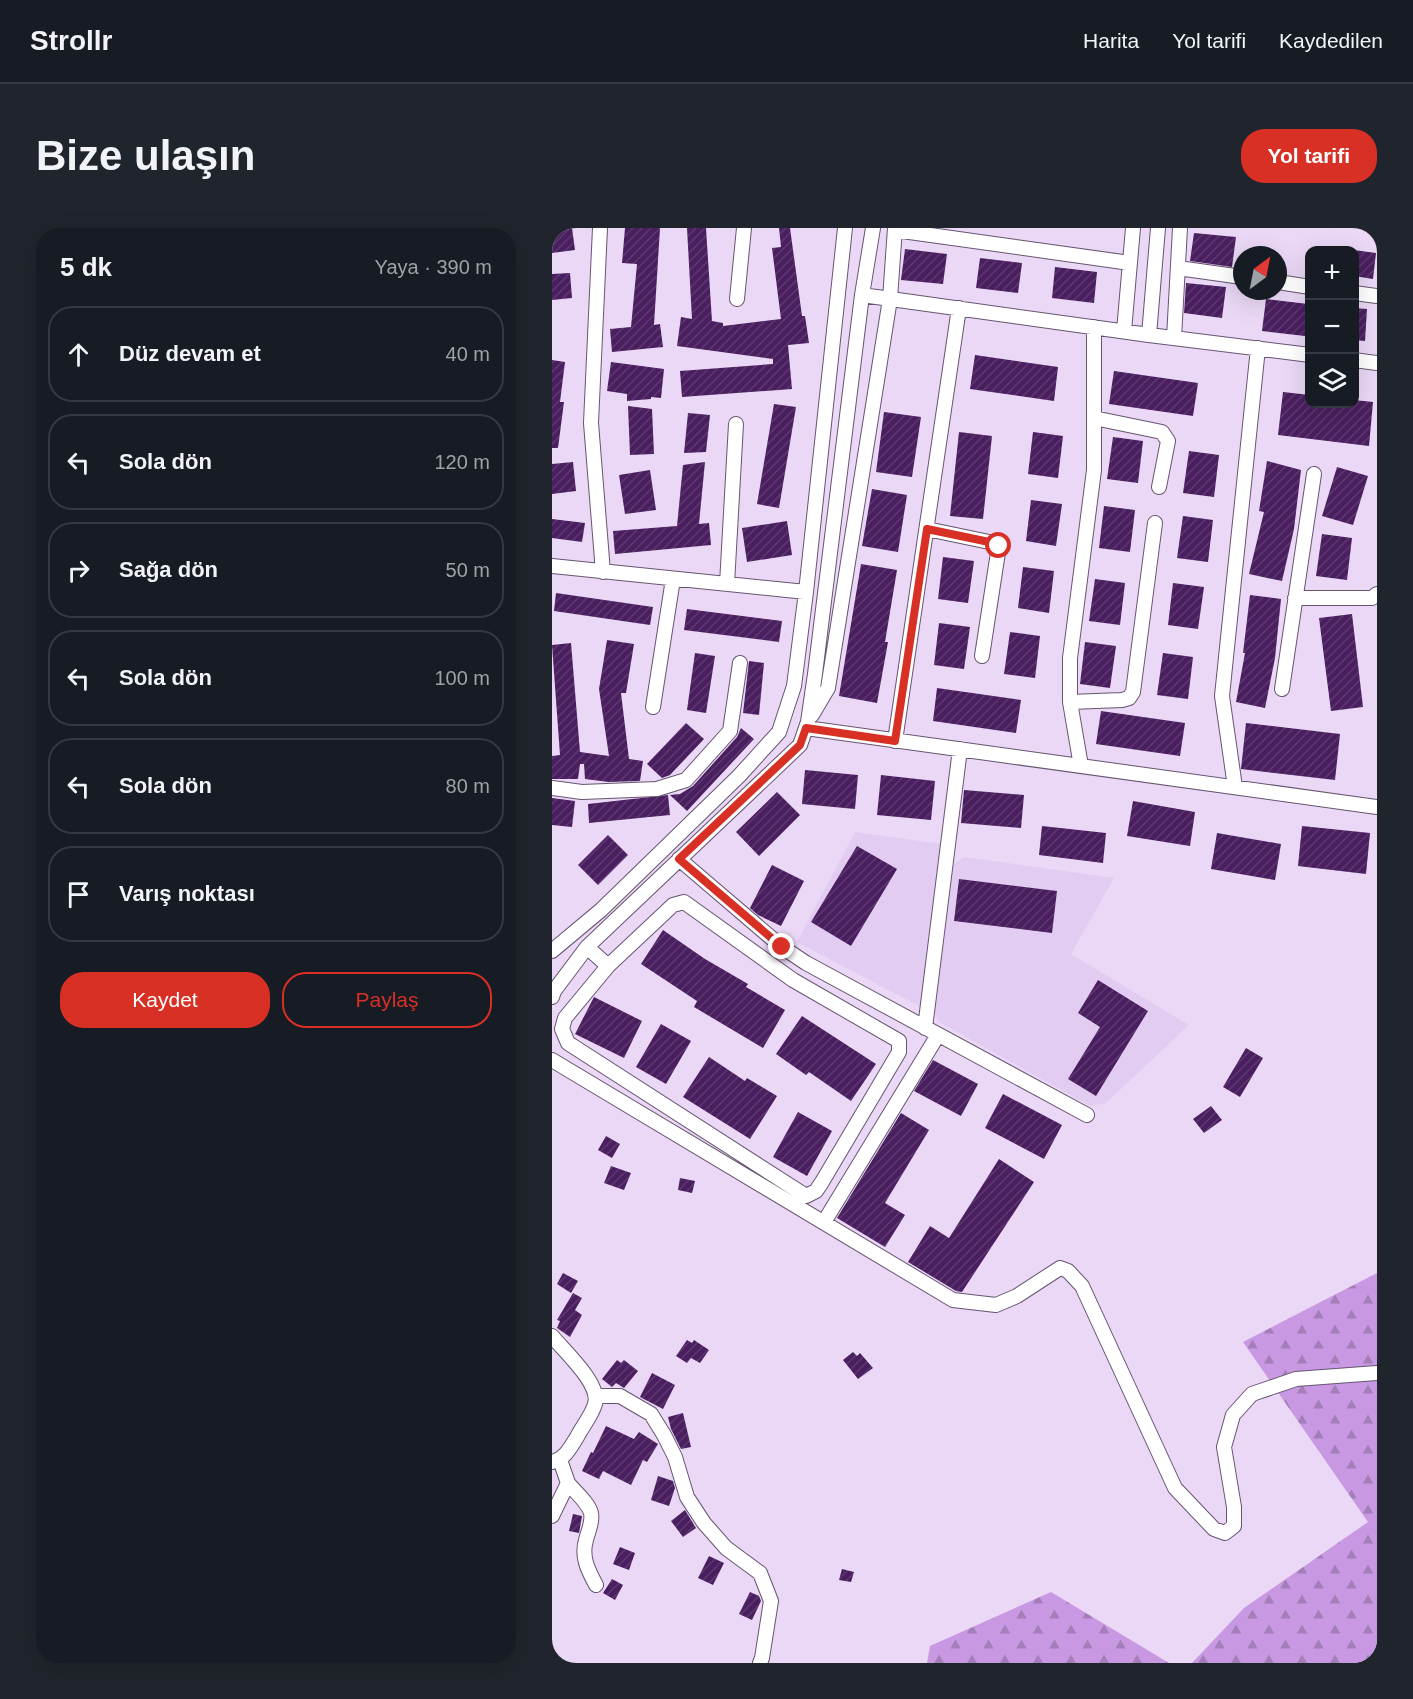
<!DOCTYPE html>
<html lang="tr">
<head>
<meta charset="utf-8">
<style>
	:root { --surface:#171b24; --page:#20242c; --text:#f1f3f6; --muted:#9ea1a6; --line:#363941; --accent:#d93025 }
	body { margin:0; font-family:Arial,sans-serif; background:var(--page); color:var(--text) }
	.controls { position:absolute; right:18px; top:18px; display:grid; overflow:hidden; border-radius:12px; box-shadow:0 6px 24px #0002 }
	.controls button { width:54px; height:54px; display:grid; place-items:center; padding:0; border:0; border-bottom:2px solid var(--line); background:var(--surface); color:var(--text); font:30px sans-serif }
	.compass { position:absolute; left:681px; top:18px; width:54px; height:54px; border-radius:50%; background:var(--surface); box-shadow:0 6px 24px #0002; rotate:32deg }
	.stop { position:absolute; width:18px; height:18px; margin:-14px; border:4px solid #d93025; border-radius:50%; background:#fff }
	.stop.end { background:#d93025; border-color:#fff; box-shadow:0 2px 6px #0008 }
	.list { margin:0; padding:0; list-style:none }
	h2 { display:flex; justify-content:space-between; align-items:center; height:78px; margin:0; padding:0 24px; font-size:26px }
	h2 small { font-size:20px; font-weight:400; color:var(--muted) }
	.list li { display:grid; grid-template-columns:39px 1fr auto; gap:18px; align-items:center; box-sizing:border-box; height:96px; margin:0 12px 12px; padding:0 12px; border:2px solid var(--line); border-radius:24px }
	.list b { display:block; font-size:22px; white-space:nowrap }
	.list em { font-size:20px; font-style:normal; color:var(--muted) }
	.actions { display:flex; gap:12px; padding:18px 24px }
	.actions a { flex:1; padding:14px 0; border:2px solid var(--accent); border-radius:24px; text-align:center; font-size:21px; color:var(--accent) }
	.actions .main { background:var(--accent); color:#fff }
	.icon { flex:none; width:33px; height:33px; fill:none; stroke:currentColor; stroke-width:2; stroke-linecap:round; stroke-linejoin:round }
	.map { position:relative; flex:none; width:825px; height:1435px; overflow:hidden; border-radius:24px }
	header { display:flex; align-items:center; gap:36px; box-sizing:border-box; height:84px; padding:0 30px; background:var(--surface); border-bottom:2px solid var(--line) }
	header strong { font-size:28px }
	nav { display:flex; gap:33px; margin-inline-start:auto; font-size:21px }
	.intro { display:flex; align-items:center; justify-content:space-between; box-sizing:border-box; height:144px; padding:0 36px }
	h1 { margin:0; font-size:42px }
	.button { padding:15px 27px; border-radius:24px; background:var(--accent); color:#fff; font-size:21px; font-weight:700 }
	main { display:flex; gap:36px; padding:0 36px }
	aside { flex:1; background:var(--surface); border-radius:24px; box-shadow:0 6px 24px #0002 }
	.map>svg:first-child { display:block }
</style>
</head>
<body>
<header>
<strong>Strollr</strong>
<nav><a>Harita</a><a>Yol tarifi</a><a>Kaydedilen</a></nav>
</header>
<div class="intro"><h1>Bize ulaşın</h1><a class="button">Yol tarifi</a></div>
<main>
<aside>
<h2>5 dk<small>Yaya · 390 m</small></h2>
<ul class="list">
<li><svg class="icon" aria-label="ahead" viewBox="0 0 24 24"><path d="M12 20V5M6 11l6-6 6 6"/></svg><div><b>Düz devam et</b></div><em>40 m</em></li>
<li><svg class="icon" aria-label="left" viewBox="0 0 24 24"><path d="M17 20v-9H6M10 6l-5 5 5 5"/></svg><div><b>Sola dön</b></div><em>120 m</em></li>
<li><svg class="icon" aria-label="right" viewBox="0 0 24 24"><path d="M7 20v-9h11M14 6l5 5-5 5"/></svg><div><b>Sağa dön</b></div><em>50 m</em></li>
<li><svg class="icon" aria-label="left" viewBox="0 0 24 24"><path d="M17 20v-9H6M10 6l-5 5 5 5"/></svg><div><b>Sola dön</b></div><em>100 m</em></li>
<li><svg class="icon" aria-label="left" viewBox="0 0 24 24"><path d="M17 20v-9H6M10 6l-5 5 5 5"/></svg><div><b>Sola dön</b></div><em>80 m</em></li>
<li><svg class="icon" aria-label="arrive" viewBox="0 0 24 24"><path d="M6 21V4h12l-3 4 3 4H6"/></svg><div><b>Varış noktası</b></div></li>
</ul>
<div class="actions"><a class="main">Kaydet</a><a>Paylaş</a></div>
</aside>
<div class="map">
<svg width="825" height="1435" viewBox="0 0 825 1435">
	<defs>
		<pattern id="forest-firs" width="22" height="20" patternUnits="userSpaceOnUse" patternTransform="scale(1.5)"><rect width="22" height="20" fill="#c899e2"/><path d="M5 1l3.5 6h-7zM16 11l3.5 6h-7z" fill="#a47eb9"/></pattern>
		<pattern id="building-hatch" width="6" height="6" patternUnits="userSpaceOnUse" patternTransform="scale(1.5)"><rect width="6" height="6" fill="#4a1f5f"/><path d="M-1 1l2-2M0 6l6-6M5 7l2-2" fill="none" stroke="#5d386f"/></pattern>
	</defs>
	<rect width="100%" height="100%" fill="#ead8f6"/>
	<path fill="#e3ccf1" d="M303,604l87,12 -21,163 -124,-65z
		M412,629l150,21 -43,76 118,71 -83,78 -16,3 -151,-84 -5,-10 19,-147z"/>
	<path fill="url(#forest-firs)" d="M825,1045v390h-185l52,-55 124,-86 -125,-180z
		M499,1364l118,71h-242l3,-17z"/>
	<path fill="url(#building-hatch)" d="M0,0h20l3,22 -23,3z
		M73,0h35l-6,97 6,-1 3,23 -51,5 -2,-23 21,-2 6,-63 -15,-1z
		M135,0h19l6,93 11,2v3l58,-7 -9,-71 9,-1 -2,-19h11l12,88h3l4,27 -21,2 4,44 -110,8 -2,-26 93,-7v-5l-96,-13 4,-29 11,2z
		M642,5l42,4 -4,30 -42,-6z
		M353,21l42,5 -4,30 -42,-4z
		M802,22l22,3 -3,26 -19,-3z
		M428,30l42,5 -4,30 -42,-5z
		M503,39l42,5 -3,31 -42,-5z
		M18,45l2,25 -20,2v-26z
		M634,55l40,4 -4,31 -38,-5z
		M714,71l42,5 -3,32 -43,-5z
		M802,80l13,1 -2,32 -11,-1z
		M423,127l83,12 -4,34 -84,-12z
		M0,132l13,2 -5,40h4l-6,46h-6z
		M59,134l53,7 -3,29 -10,-1v2l-24,2v-7l-20,-3z
		M562,143l84,12 -5,33 -84,-12z
		M731,164l27,3v9h44v-4l19,2 -4,44 -91,-11z
		M222,176l22,3 -17,101 -22,-4z
		M76,178l24,3 2,45 -24,1z
		M332,184l37,5 -9,60 -36,-5z
		M136,185l22,2 -4,37 -22,1z
		M407,204l33,4 -9,83 -33,-3z
		M481,204l30,4 -5,42 -30,-4z
		M561,209l30,4 -5,42 -31,-4z
		M637,223l30,4 -5,42 -31,-4z
		M715,233l34,9 -7,59 -12,52 -33,-7 15,-62 -5,-1z
		M21,234l3,29 -24,3v-30z
		M153,234l-6,62 10,-1 2,22 -96,9 -2,-23 64,-5 6,-61z
		M785,239l31,9 -15,49 -31,-9z
		M98,242l6,40 -31,4 -6,-39z
		M320,261l35,6 -9,57 -36,-6z
		M479,272l31,4 -6,42 -30,-5z
		M552,278l31,4 -5,42 -31,-4z
		M631,288l30,4 -5,42 -31,-4z
		M0,291l33,4 -3,19 -30,-4z
		M235,293l5,34 -45,7 -5,-34z
		M770,306l30,4 -5,42 -31,-4z
		M391,329l31,4 -6,42 -30,-4z
		M309,336l36,6 -12,72h3l-11,61 -38,-7z
		M471,339l31,4 -5,42 -31,-5z
		M543,351l30,4 -5,42 -31,-4z
		M621,355l31,4 -6,42 -30,-4z
		M4,365l97,14 -3,18 -96,-14z
		M698,367l31,4 -6,59 -10,50 -29,-6 9,-49h-2z
		M135,381l95,12 -3,21 -95,-12z
		M800,386l11,93 -32,4 -12,-93z
		M387,395l31,4 -6,42 -30,-4z
		M458,404l30,4 -5,42 -31,-4z
		M55,412l27,4 -8,49h-5l8,66 14,2 -3,20 -31,1 -24,-3 -1,-15h-4l-2,15h-26v-23l8,-1 -8,-110 19,-2 9,109 29,4 -10,-67z
		M533,414l31,4 -6,42 -30,-4z
		M143,425l20,3 -9,57 -19,-3z
		M611,425l30,4 -5,42 -31,-4z
		M197,433l15,2 -5,52 -16,-2z
		M385,460l84,12 -5,33 -83,-12z
		M549,483l84,12 -5,33 -84,-12z
		M134,495l18,16 -34,36 -8,3 -15,-14z
		M694,495l94,11 -5,46 -94,-11z
		M189,500l13,11 -67,72 -17,-16 10,-1 13,-8 44,-49z
		M253,542l53,5 -3,34 -53,-5z
		M329,547l54,6 -4,39 -54,-5z
		M412,562l60,5 -3,33 -60,-5z
		M225,564l23,23 -41,41 -23,-24z
		M116,567l2,20 -81,8 -1,-19z
		M0,570l23,3 -3,26 -20,-2z
		M581,573l62,11 -5,34 -63,-10z
		M490,598l64,7 -3,30 -64,-8z
		M750,598l68,7 -4,41 -68,-8z
		M665,605l64,11 -6,36 -64,-11z
		M56,607l20,20 -30,30 -20,-20z
		M305,618l40,23 -46,77 -40,-24z
		M220,637l32,16 -23,45 -23,-11 -8,-7z
		M407,651l98,12 -5,42 -98,-12z
		M111,702l42,29 43,25 -2,3 39,23 -22,38 -69,-41 3,-6 -56,-37z
		M546,752l50,31 -52,85 -28,-17 32,-52 -22,-14z
		M42,769l48,24 -18,37 -49,-24z
		M250,788l74,48 -25,37 -42,-29 -3,3 -30,-21z
		M109,796l30,17 -25,43 -30,-17z
		M694,820l17,10 -23,39 -17,-10z
		M157,829l36,24 2,-3 30,18 -27,43 -67,-42z
		M381,832l45,24 -17,32 -47,-25z
		M451,866l59,31 -18,34 -59,-31z
		M659,878l11,14 -18,13 -11,-14z
		M246,884l34,19 -25,45 -34,-19z
		M349,885l28,17 -44,73 20,12 -20,32 -48,-29z
		M54,908l14,8 -8,14 -14,-8z
		M447,931l35,23 -72,110 -6,-1 -48,-29 22,-36 19,12z
		M59,938l20,7 -7,17 -20,-7z
		M128,950l15,3 -3,12 -14,-3z
		M11,1045l15,8 -7,12 -14,-9z
		M21,1065l9,5 -7,12 7,5 -12,22 -13,-9 3,-7 -3,-1z
		M135,1112l5,3 2,-3 15,10 -9,13 -9,-5 -4,5 -11,-7z
		M301,1124l4,4 3,-3 13,15 -15,11 -15,-19z
		M65,1132l4,3 3,-3 14,11 -14,17 -8,-5 -4,4 -10,-8z
		M100,1145l23,12 -12,24 -23,-12z
		M131,1185l8,34 -10,2 -10,-20 -3,-12z
		M54,1198l28,13 5,-7 19,12 -11,18 -4,-2 -12,25 -28,-14 -4,8 -17,-8 9,-19 2,1z
		M106,1248l15,5 2,7 -6,18 -18,-6z
		M133,1282l11,18 -13,9 -12,-16z
		M21,1286l9,2 -3,17 -10,-2z
		M68,1319l15,6 -6,17 -16,-6z
		M157,1328l15,7 -11,22 -15,-7z
		M290,1341l12,3 -3,10 -12,-2z
		M60,1351l11,6 -8,15 -12,-7z
		M198,1364l9,4 2,5 -9,19 -13,-6z"/>
	<g fill="none" stroke-linecap="round" stroke-linejoin="round">
		<defs>
			<path id="street" d="M48,0l-9,195 12,149
				M343,2l235,33
				M626,40l64,9
				M726,54l32,5
				M802,65l23,3
				M310,67l287,40 161,20
				M185,71l7,-71
				M572,103l9,-103
				M597,107l9,-107
				M622,110l6,-110
				M802,132l23,3
				M542,190l68,14 6,9 -9,46
				M375,301l67,14 5,3 -17,110
				M0,338l254,26
				M175,356l9,-160
				M743,370h77l5,-4
				M730,461l32,-215
				M518,474l52,-2 7,-2 4,-6 22,-169
				M101,479l20,-128
				M260,487l16,-27 62,-389 5,-71
				M254,500l571,79
				M343,513l64,-433
				M529,538l-11,-64v-44l24,-188v-143
				M683,559l-13,-91 36,-348
				M0,560l30,4 75,-3 29,-9 44,-49 10,-68
				M127,631l103,88 24,16 281,152
				M132,674l109,78 106,61v11l-77,130 -6,9 -10,5 -238,-153 -6,-14 3,-11 43,-52 65,-61z
				M35,719l21,19
				M0,723l49,-41 138,-134 40,-44 15,-46 12,-94 39,-364
				M0,769l2,-6 33,-44 213,-202 8,-23 7,-48 47,-379 11,-67
				M373,800l35,-279
				M0,832l401,240 43,5 21,-9 43,-28 8,3 14,15 93,202 39,41 11,4 9,-7v-19l-10,-60 9,-32 19,-21 44,-15 81,-6
				M272,994l114,-187
				M0,1108c13,16 49,48 43,68 -3,11 -13,23 -18,33 -7,11 -12,22 -25,25
				M44,1168h24l31,18 13,21 11,22 12,40 17,26 22,25 34,25 11,28 -9,57 -2,5
				M16,1255c7,9 20,19 23,30 2,10 -3,18 -5,27 -5,17 2,30 10,45
				M0,1288l16,-33 -8,-23"/>
		</defs>
		<use href="#street" stroke="#66556f" stroke-width="16"/>
		<use href="#street" stroke="#fff" stroke-width="14"/>
	</g>
	<g fill="none" stroke-linecap="round" stroke-linejoin="round">
		<path stroke="#d93025" stroke-width="8" d="M230,719l-103,-88 121,-114 6,-17 89,13 32,-212 67,14 5,3"/>
	</g>
</svg>
<div class="controls">
<button>+</button>
<button>−</button>
<button><svg class="icon" aria-label="layers" viewBox="0 0 24 24"><path d="M12 4l9 5-9 5-9-5zM3 14l9 5 9-5"/></svg></button>
</div>
<svg class="compass" viewBox="-18 -18 36 36"><path d="M0-13l5 13h-10z" fill="#e53935"/><path d="M0 13l5-13h-10z" fill="#9ea1a6"/></svg>
<div class="stop" style="left:447px;top:318px"></div>
<div class="stop end" style="left:230px;top:719px"></div>
</div>
</main>
</body>
</html>
